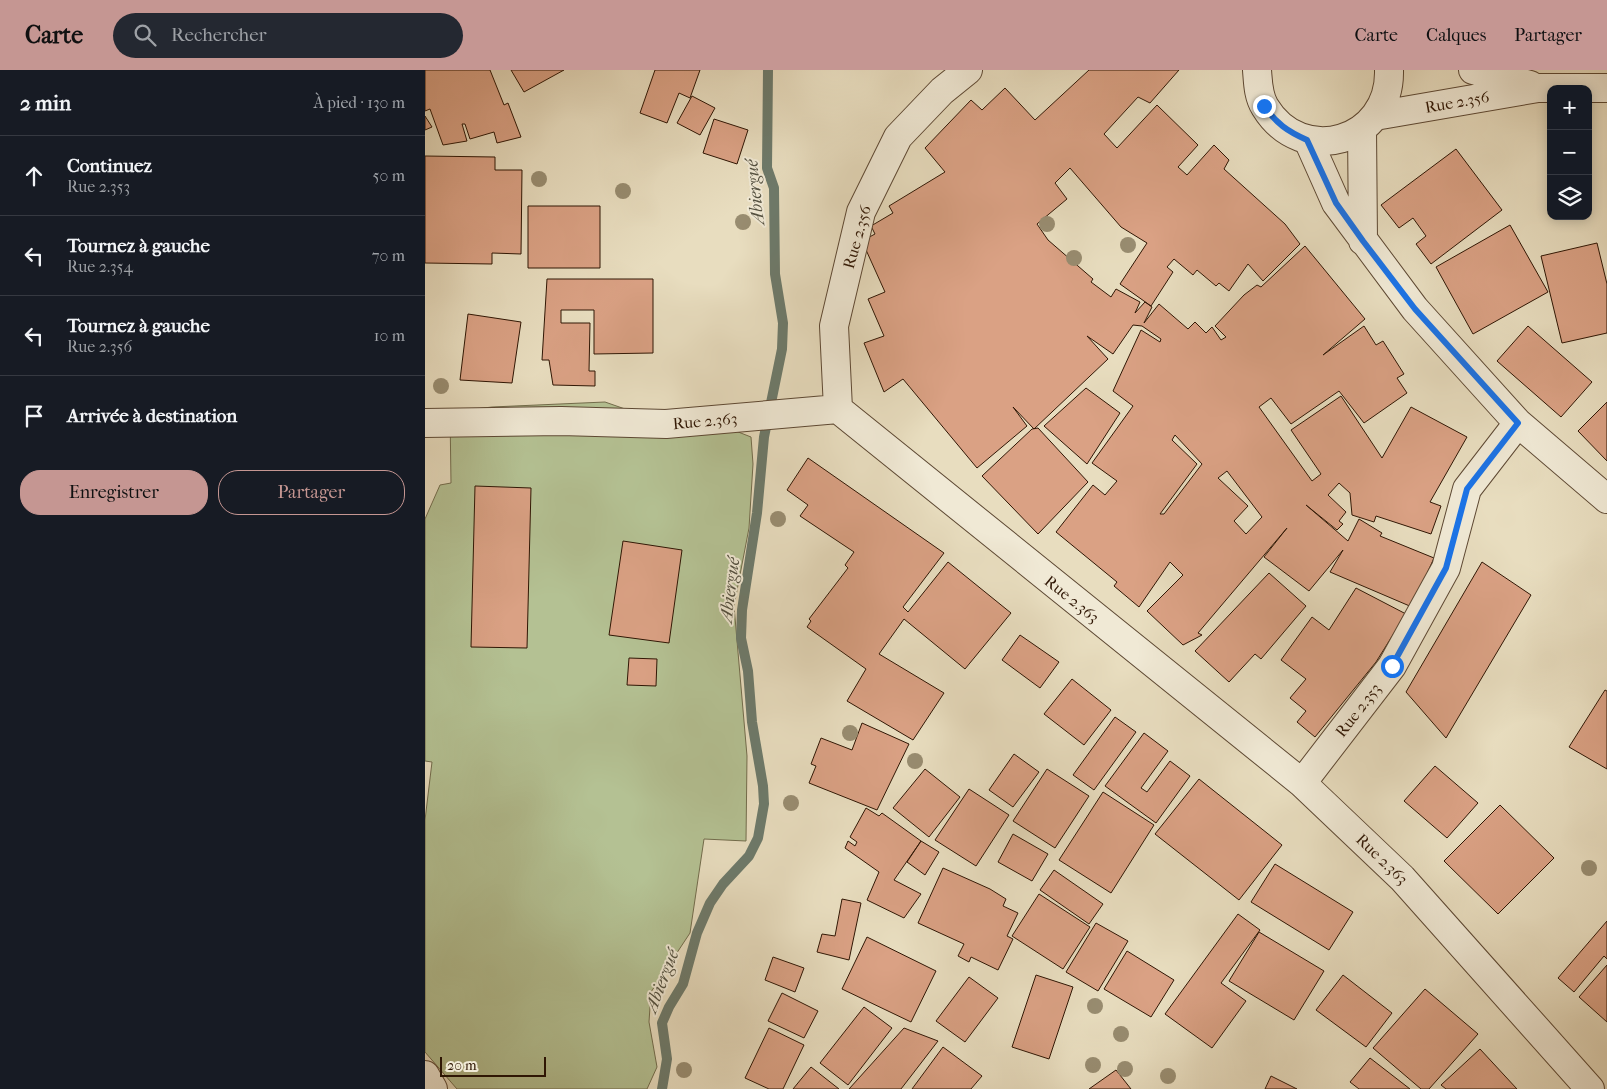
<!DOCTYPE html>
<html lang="fr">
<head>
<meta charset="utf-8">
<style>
	:root { --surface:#171b24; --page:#242831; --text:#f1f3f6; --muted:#9ea1a6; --line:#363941; --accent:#c59692 }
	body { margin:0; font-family:"IM FELL French Canon",serif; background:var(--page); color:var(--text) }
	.controls { position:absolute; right:15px; top:15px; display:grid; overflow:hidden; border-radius:10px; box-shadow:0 2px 12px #0003 }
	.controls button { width:45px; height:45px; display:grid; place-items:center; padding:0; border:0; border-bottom:1px solid var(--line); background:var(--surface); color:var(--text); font:25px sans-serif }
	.scale { position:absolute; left:15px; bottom:12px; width:106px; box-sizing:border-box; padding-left:5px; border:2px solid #2f1604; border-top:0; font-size:14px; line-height:18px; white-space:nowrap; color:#2f1604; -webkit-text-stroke:4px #f0e9d5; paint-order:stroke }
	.stop { position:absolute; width:15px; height:15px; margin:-11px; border:4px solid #1a73e8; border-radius:50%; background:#fff }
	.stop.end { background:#1a73e8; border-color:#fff; box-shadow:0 1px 5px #0008 }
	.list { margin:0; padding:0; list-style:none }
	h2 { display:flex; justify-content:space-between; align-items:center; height:65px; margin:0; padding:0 20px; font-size:21px }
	h2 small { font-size:16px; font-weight:400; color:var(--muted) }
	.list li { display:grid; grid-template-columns:32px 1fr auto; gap:15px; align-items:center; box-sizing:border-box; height:80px; padding:0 20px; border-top:1px solid var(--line) }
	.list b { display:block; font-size:19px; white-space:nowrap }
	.list p { margin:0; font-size:16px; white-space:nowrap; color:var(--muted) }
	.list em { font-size:16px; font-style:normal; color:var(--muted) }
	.actions { display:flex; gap:10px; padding:15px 20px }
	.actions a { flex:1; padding:11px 0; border:1px solid var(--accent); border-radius:20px; text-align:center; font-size:18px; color:var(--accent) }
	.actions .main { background:var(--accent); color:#111 }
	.icon { flex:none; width:28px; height:28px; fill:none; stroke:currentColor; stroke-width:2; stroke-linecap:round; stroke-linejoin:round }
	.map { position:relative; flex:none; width:1182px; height:1019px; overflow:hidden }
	header { display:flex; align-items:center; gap:30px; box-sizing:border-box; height:70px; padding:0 25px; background:var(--accent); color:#111 }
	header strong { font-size:24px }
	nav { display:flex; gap:28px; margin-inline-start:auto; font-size:18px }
	.search { width:350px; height:45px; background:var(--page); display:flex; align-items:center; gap:12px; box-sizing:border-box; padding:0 18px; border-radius:28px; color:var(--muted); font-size:19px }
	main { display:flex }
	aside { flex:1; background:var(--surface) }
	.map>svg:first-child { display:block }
</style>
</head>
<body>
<header>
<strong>Carte</strong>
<div class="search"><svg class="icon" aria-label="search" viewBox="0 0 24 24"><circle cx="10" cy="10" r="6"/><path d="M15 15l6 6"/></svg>Rechercher</div>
<nav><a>Carte</a><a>Calques</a><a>Partager</a></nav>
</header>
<main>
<aside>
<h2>2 min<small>À pied · 130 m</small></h2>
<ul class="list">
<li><svg class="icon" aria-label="ahead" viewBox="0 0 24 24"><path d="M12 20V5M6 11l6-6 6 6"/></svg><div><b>Continuez</b><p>Rue 2.353</p></div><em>50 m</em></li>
<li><svg class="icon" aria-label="left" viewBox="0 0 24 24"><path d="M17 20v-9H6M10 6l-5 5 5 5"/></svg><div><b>Tournez à gauche</b><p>Rue 2.354</p></div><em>70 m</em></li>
<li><svg class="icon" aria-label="left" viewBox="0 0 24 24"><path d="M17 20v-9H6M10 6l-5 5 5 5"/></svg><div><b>Tournez à gauche</b><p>Rue 2.356</p></div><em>10 m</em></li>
<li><svg class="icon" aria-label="arrive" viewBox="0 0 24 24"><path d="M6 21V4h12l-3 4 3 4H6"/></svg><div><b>Arrivée à destination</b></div></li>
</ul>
<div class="actions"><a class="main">Enregistrer</a><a>Partager</a></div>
</aside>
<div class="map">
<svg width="1182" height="1019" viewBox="0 0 1182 1019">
	<rect width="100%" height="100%" fill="#e8ddbf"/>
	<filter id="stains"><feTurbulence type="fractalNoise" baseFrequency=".004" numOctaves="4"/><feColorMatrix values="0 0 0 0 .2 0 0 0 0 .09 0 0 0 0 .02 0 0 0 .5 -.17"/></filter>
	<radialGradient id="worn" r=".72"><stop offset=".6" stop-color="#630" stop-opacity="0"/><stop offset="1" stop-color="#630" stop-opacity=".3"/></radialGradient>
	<path fill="#b4c193" stroke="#726c4c" d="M180,332l43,15 57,2 46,18 2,27 -4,64 -15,78 13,150 -1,85 -42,-2 -14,94 -39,59 -2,30 8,45 -10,22h-190l-32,-37v-232l7,-58 -7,-1v-242l15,-34 11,-2 -1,-71 42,-5z"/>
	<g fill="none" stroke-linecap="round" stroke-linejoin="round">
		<path stroke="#6d7a6b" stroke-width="10" d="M237,1019l5,-30 -5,-36 7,-16 14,-23 14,-51 13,-30 13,-19 26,-28 9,-18 6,-34 -1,-18 -11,-64 -4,-51 -7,-33 1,-28 15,-97 7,-76 18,-88 1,-26 -8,-49 -1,-86 -7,-20 1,-98"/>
	</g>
	<path fill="#daa184" stroke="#2f1604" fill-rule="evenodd" d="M0,0h65l14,35 4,-2 13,34 -24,6 -3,-11 -24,7 -5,-15h-3l5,17 -24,4 -13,-36 -5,2z
		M86,0h53l-40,22z
		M230,0h45l-10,28 -11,-5 -12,30 -27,-10z
		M664,0h90l-29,33 -12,-6 -34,37 13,14 40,-43 41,40 -20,22 9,8 27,-30 15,15 -5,9 61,55 15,20 -37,37 -15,-17 -19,27 -10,-8 -3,3 -19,-16 -4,5 -19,-16 -7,8 6,5 -22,34 -31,-22 27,-41 -26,-16 -51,-59 -15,15 12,16 -30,25 11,16 45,39 -2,3 20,15 5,-8 24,13 -5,11 10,-11 7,5 -8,16 15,-19 29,25 7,-7 11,11 6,-6 9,13 5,-3 -11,-11 29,-31 13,-10 4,2 44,-41 60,73 -42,36 41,-29 12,19 7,-4 21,33 -7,4 10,15 -43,30 -25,-32 -48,33 -20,-26 -12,9 53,74 9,-7 -30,-44 50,-34 41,62 29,-51 56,30 -37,65 11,4 -10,28 -55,-18 -2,6 -22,-7 -2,-22 -11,-10 -11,12 18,17 -7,9 4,3 -6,6 -31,-25 42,36 11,-22 23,14 -2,3 54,22 -22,49 -82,-35 13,-22 -34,41 -45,-34 23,-29 -89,105 4,2 -19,10 -36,-34 36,-36 -13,-13 -31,45 -25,-21 3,-4 -61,-50 37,-47 12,10 12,-14 -25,-18 41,-57 -20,-15 28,-61 19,12 1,-3 -19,-13 -9,-1 -20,29 -26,-18 21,23 -74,70 -21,-22 14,19 -50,42 -74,-89 -19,13 -20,-49 20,-7 -16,-37 17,-7 -23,-51 13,-7 -4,-8 22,-13 -4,-7 56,-34 -20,-24 46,-48 11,10 23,-22 30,32zM750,365l27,29 -38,50h-4l37,-50 -25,-24zM802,401l35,46 -16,17 -12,-13 14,-15 -30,-28z
		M267,26l23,12 -15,27 -23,-12z
		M0,46l7,11 -7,3z
		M289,49l34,11 -11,34 -34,-11z
		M1031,79l46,61 -71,54 -15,-20 10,-8 -13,-18 -14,10 -18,-23z
		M0,86l70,1v13h27l-1,84 -29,-1v11l-67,-1z
		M103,136h72v62h-72z
		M1085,155l38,67 -75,42 -37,-67z
		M1172,173l10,41v49l-45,10 -21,-87z
		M122,209h106v74l-59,1v-44h-33v13h29l-1,48h6v15l-42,-1 -4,-25h-7z
		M43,244l53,8 -9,61 -52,-3z
		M1103,256l64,56 -31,35 -64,-56z
		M661,318l34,25 -33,51 -43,-38z
		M1182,332v59l-29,-30z
		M613,358l50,54 -50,52 -56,-58 50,-47z
		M383,388l136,95 -41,54 5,5 40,-50 63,51 -46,56 -61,-50 -25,35 65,39 -31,47 -66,-39 19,-32 -59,-42 4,-6 -2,-2 39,-51 -3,-3 9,-13 -54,-36 8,-11 -21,-15z
		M50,416l56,2 -4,160 -56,-1z
		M198,471l59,9 -13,93 -60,-8z
		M1057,492l49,33 -85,143 -40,-46z
		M844,503l37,33 -45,53 -6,-5 -26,28 -34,-31z
		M931,518l50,26 -30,48 -61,75 -18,-15 9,-11 -16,-13 16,-19 -25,-19 31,-43 17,13z
		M595,565l39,27 -19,26 -38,-28z
		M204,588l28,1 -1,27 -29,-1z
		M647,609l39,31 -27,35 -40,-31z
		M1180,620l2,1v78l-38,-22z
		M690,647l21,15 -42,58 -21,-15z
		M437,653l47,21 -32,66 -68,-27 7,-17 -5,-2 10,-26 31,12z
		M719,663l24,18 -27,37 6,4 23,-31 20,15 -34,47 -51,-37z
		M589,684l25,18 -26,35 -24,-17z
		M1010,696l43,37 -31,35 -43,-37z
		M500,699l35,28 -31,40 -36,-29z
		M622,699l42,27 -34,52 -42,-27z
		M774,709l83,66 -43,55 -84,-66z
		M544,719l40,26 -33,51 -41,-26z
		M678,722l51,33 -43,68 -52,-33z
		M1075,735l54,53 -56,56 -54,-53z
		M441,738l13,8 3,-3 39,28 -27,39 27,14 -17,24 -37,-18 12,-28 -34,-24 3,-7 7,5 2,-4 -7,-5z
		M588,764l35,20 -16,27 -34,-19z
		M496,771l18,11 -14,23 -18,-13z
		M850,794l78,48 -24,38 -78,-48z
		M518,798l47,21 16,10 -3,7 15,7 -11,23 6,3 -15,31 -27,-13 -2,5 -11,-6 6,-12 -46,-21z
		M629,800l49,34 -14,20 -49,-34z
		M614,824l51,33 -27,42 -51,-33z
		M417,829l19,4 -12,57 -32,-8 5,-18 13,2z
		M813,844l22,16 -39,53 25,18 -34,47 -47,-34z
		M1182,851v38l-3,-3 -30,36 -16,-14z
		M671,853l32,18 -30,50 -32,-19z
		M834,862l65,39 -30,49 -65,-39z
		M442,867l69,34 -25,51 -69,-33z
		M702,881l47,29 -23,37 -47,-28z
		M348,887l31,11 -9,24 -30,-12z
		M1182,895v57l-28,-25z
		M611,905l37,12 -24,72 -37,-12z
		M918,905l49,38 -26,34 -50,-37z
		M544,907l29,21 -33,44 -29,-21z
		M1000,919l53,45 -49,55h-8l-48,-41z
		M357,923l36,18 -14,27 -36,-17z
		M439,937l28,21 -44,57 -28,-22z
		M344,958l35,17 -21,44h-14l-24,-11z
		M479,958l34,13 -37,48h-52z
		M518,977l39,29 -11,13h-59z
		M1055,979l37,40h-71l-5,-4z
		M945,988l40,31h-51l-9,-7z
		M386,997l28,22h-46z
		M691,1000l15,19h-42z
		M846,1006l26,13h-32z"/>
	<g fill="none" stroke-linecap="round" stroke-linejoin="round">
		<defs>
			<path id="minor" d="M937,59l1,112
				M883,70l28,63 79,106 103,114 89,76
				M413,339l-4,-83 27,-114 37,-75 44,-46 26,-21
				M0,353l136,-2 105,3 172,-15 464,374 100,95 188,211
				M877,713l90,-117 54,-98 21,-79 51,-66
				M0,1005l8,14"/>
			<path id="tertiary" d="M832,0c1,12 1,26 8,37 37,61 126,35 124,-37
				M1048,0l57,15
				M950,46l163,-28h69"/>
		</defs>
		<use href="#minor" stroke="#5d4833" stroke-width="30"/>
		<use href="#tertiary" stroke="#5d4833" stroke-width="30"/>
		<use href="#minor" stroke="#f0e9d5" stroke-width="28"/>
		<use href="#tertiary" stroke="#f0e9d5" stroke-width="28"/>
	</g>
	<g fill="#988c70">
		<circle cx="114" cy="109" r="8"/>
		<circle cx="198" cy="121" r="8"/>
		<circle cx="318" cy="152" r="8"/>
		<circle cx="622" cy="154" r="8"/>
		<circle cx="703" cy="175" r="8"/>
		<circle cx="649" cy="188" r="8"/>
		<circle cx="16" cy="316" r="8"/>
		<circle cx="353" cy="449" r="8"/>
		<circle cx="425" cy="663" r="8"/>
		<circle cx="490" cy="691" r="8"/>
		<circle cx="366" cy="733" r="8"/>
		<circle cx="1164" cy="798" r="8"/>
		<circle cx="670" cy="936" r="8"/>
		<circle cx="696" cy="964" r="8"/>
		<circle cx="668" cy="995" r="8"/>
		<circle cx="700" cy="999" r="8"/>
		<circle cx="259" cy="1000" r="8"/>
		<circle cx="743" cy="1006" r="8"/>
	</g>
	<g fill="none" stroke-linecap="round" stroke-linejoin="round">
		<path stroke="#1a73e8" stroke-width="6" d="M839,36c13,18 23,25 43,34l29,63 27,38 52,68 103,114 -51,66 -21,79 -54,98"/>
	</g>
	<g text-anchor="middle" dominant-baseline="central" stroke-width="4" stroke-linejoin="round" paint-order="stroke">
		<g font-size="16" fill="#2f1604" stroke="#f0e9d5">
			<text transform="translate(1032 32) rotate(-10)">Rue 2.356</text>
			<text transform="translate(432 167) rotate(-74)">Rue 2.356</text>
			<text transform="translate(280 351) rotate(-5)">Rue 2.363</text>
			<text transform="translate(647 529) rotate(39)">Rue 2.363</text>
			<text transform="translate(933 640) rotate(-52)">Rue 2.353</text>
			<text transform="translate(957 789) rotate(44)">Rue 2.363</text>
		</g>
		<g font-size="18" font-style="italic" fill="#535040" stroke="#f0e9d5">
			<text transform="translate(330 122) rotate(-96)">Abiergué</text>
			<text transform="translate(305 520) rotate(-83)">Abiergué</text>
			<text transform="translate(237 911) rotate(-69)">Abiergué</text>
		</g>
	</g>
	<rect width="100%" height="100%" filter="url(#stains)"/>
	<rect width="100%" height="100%" fill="url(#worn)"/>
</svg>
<div class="controls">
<button>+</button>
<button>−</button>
<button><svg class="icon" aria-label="layers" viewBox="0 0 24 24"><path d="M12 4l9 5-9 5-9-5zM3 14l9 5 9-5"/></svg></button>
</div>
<div class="scale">20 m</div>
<div class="stop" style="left:967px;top:596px"></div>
<div class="stop end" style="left:839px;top:36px"></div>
</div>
</main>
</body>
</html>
